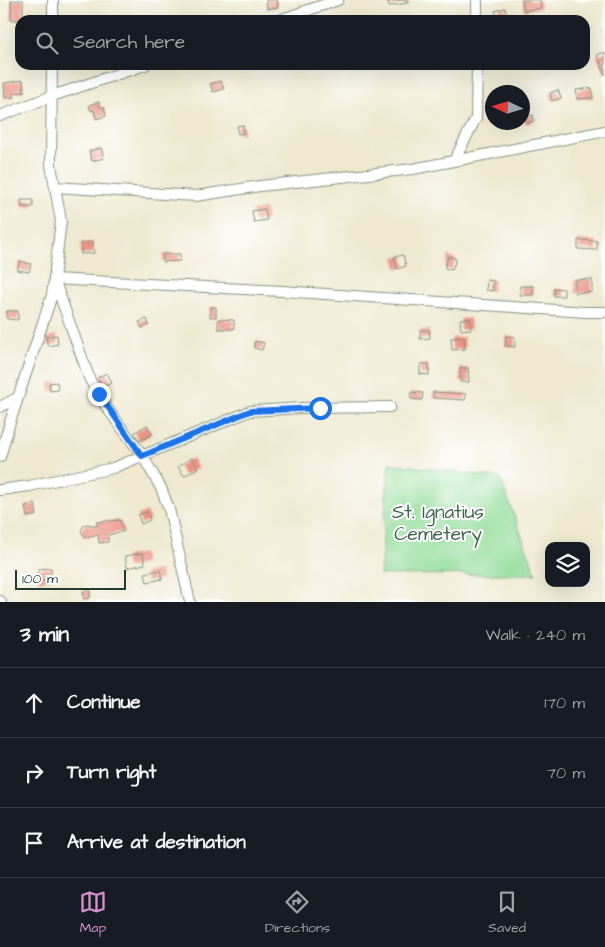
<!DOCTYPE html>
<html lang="en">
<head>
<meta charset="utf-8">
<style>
	:root { --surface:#171b24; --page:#242831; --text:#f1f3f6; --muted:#9ea1a6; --line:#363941; --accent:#d690ce }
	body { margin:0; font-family:"Architects Daughter",sans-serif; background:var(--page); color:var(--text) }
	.controls { position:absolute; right:15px; bottom:15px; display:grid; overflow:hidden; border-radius:10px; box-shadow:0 5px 20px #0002 }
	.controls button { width:45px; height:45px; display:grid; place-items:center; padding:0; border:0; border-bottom:1px solid var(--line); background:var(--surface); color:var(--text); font:25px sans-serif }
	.compass { position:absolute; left:485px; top:85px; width:45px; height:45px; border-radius:50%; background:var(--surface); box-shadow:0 5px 20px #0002; rotate:274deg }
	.scale { position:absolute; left:15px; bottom:12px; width:111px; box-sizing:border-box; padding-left:5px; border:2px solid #1f3d34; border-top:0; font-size:14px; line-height:18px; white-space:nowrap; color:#1f3d34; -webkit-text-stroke:4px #fff; paint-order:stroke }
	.stop { position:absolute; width:15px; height:15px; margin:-11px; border:4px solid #1a73e8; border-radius:50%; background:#fff }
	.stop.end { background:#1a73e8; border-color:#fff; box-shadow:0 1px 5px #0008 }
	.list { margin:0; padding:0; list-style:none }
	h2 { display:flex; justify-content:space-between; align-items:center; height:65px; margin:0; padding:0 20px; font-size:21px }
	h2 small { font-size:16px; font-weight:400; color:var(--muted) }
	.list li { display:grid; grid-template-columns:32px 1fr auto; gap:15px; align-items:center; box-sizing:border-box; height:70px; padding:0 20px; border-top:1px solid var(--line) }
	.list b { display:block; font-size:19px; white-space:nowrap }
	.list em { font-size:16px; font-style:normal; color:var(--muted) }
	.icon { flex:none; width:28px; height:28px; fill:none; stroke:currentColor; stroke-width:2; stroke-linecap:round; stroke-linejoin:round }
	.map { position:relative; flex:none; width:605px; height:602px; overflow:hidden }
	.search { position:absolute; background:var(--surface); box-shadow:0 5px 20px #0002; left:15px; right:15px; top:15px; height:55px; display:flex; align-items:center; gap:12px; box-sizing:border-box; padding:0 18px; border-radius:15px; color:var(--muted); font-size:19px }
	.sheet { height:275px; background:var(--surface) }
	nav { display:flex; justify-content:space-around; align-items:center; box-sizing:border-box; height:70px; border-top:1px solid var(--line); background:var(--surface); font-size:14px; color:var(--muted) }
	nav a { display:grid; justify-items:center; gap:2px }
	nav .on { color:var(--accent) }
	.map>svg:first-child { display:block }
</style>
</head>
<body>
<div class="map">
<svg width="605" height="602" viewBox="0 0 605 602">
	<rect width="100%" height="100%" fill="#fff"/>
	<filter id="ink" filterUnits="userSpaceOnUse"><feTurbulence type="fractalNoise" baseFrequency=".02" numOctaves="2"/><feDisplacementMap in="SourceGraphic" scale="10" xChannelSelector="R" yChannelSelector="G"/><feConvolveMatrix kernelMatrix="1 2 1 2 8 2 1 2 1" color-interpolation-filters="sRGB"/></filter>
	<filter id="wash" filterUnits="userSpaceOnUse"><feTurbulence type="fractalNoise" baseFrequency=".0096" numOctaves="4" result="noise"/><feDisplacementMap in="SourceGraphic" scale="20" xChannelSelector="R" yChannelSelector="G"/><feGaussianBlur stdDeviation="1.12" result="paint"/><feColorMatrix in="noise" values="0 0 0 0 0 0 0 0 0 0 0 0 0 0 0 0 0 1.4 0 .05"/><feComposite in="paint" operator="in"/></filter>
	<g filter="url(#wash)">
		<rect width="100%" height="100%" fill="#eee9d0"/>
		<path fill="#92dc98" stroke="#588c66" d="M389,463l111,15 36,96 -156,1z"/>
		<g id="blocks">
			<path fill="#ea9584" d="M11,0h12v20h-12z
				M266,0h11l1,7 -11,2z
				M388,0h20v3l-19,3z
				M522,0h18l1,8 -17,3z
				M505,8l3,12h-10l-3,-9z
				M605,52v23l-8,-20z
				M23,80l1,12 -11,1 1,4 -9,1 -1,-15z
				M221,81l3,8 -11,3 -3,-8z
				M592,88l1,10 -16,1 -1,-9z
				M558,90l3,8 -9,3 -2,-8z
				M99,102l1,5h4l2,9 -10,3 -2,-9 -3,1 -2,-6z
				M533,115l1,6 -8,3 -2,-7z
				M243,125l1,8 -6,1 -1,-8z
				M101,148l3,10 -12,3 -3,-10z
				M21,200h12v7h-11z
				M265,209l2,11 -13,2 -2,-11z
				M578,240l19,1v9l-19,-1z
				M93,242l1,11 -13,1v-11z
				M163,254h17v7l-17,1z
				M403,255l3,11 -9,3 -3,-12z
				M448,256l8,3 -4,11 -7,-2z
				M20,261l11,3 -2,8 -12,-2z
				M592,279v13l-17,1v-13z
				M487,280l7,1 -1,10 -7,-1z
				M520,286h13v9h-13z
				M554,288l10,1v7h-10z
				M210,307h6v10h-6z
				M7,311h11v9l-11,-1z
				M470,318l1,11 -10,1 -1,-11z
				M147,319l2,6 -7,3 -3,-6z
				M218,319l16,1v9h-16z
				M420,330h9l1,8 -10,1z
				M57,335l1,9 -10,2 -2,-9z
				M506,336l9,1v10l-10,-1z
				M464,337l1,12 -13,1 -1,-12z
				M255,341l9,2 -2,7 -8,-2z
				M420,364h9v11l-9,-1z
				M460,368h8l1,14h-9z
				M107,373l5,10 -10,4 -4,-10z
				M57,382l1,8 -8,1 -1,-8z
				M411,392l12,1 -1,7 -11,-1z
				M433,392l33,2 -1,6 -32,-2z
				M147,425l5,9 -12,7 -6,-8z
				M192,458l6,10 -14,8 -6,-10z
				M35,504l2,11 -10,2 -2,-11z
				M147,512l3,8 -9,4 -3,-9z
				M120,520l4,11 -16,4v7l-9,1 -1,-9 -10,3h-3l-4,-6 3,-6 3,-1 10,2v-4z
				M143,553l2,11 -18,4 -2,-12z
				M51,568v12l-12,1 -1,-12z
				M160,570l2,9 -15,3 -2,-9z
				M90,590v8l-6,1 -1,-8z"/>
		</g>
	</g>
	<g filter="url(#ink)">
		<use href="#blocks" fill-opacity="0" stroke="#869382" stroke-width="1"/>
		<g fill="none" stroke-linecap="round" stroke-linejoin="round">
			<defs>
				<path id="minor" d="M53,20v-20
					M279,20l59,-20
					M477,20v-20
					M0,116l52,-20 93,-31
					M454,161l22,-43 1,-53
					M55,187l141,9 64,-10 153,-17 192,-38
					M0,407l17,-9
					M0,457l10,-35 42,-127 9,-74 -10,-56 1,-100
					M0,490l29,-4 84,-18 137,-57 53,-3 87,-1
					M0,601l1,1
					M190,602l-21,-93 -8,-21 -19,-33 -35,-47 -17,-28 -36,-101 228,12 303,21h20"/>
			</defs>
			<use href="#minor" stroke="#869382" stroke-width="12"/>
			<use href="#minor" stroke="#fff" stroke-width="10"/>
		</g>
	</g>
	<g fill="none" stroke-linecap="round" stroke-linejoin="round" filter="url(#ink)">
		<path stroke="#1a73e8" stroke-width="6" d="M99,394l43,62 108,-45 70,-3"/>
	</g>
	<g text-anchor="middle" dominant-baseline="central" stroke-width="4" stroke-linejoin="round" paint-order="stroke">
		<g font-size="19" fill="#3c654d" stroke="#fff">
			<text x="438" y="512">St. Ignatius<tspan x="438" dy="22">Cemetery</tspan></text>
		</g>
	</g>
</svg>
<div class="controls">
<button><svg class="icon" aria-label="layers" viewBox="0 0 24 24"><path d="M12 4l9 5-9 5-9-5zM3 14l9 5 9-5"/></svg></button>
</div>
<svg class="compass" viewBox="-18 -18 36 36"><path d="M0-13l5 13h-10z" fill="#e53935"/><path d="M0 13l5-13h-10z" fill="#9ea1a6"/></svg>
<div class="scale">100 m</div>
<div class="stop" style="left:320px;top:408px"></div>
<div class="stop end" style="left:99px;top:394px"></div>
<div class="search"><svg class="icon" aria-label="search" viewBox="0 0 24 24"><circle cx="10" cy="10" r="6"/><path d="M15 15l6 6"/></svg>Search here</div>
</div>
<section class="sheet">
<h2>3 min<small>Walk · 240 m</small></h2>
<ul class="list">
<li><svg class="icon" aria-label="ahead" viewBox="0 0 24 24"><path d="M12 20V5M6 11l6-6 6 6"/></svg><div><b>Continue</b></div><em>170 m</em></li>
<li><svg class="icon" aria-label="right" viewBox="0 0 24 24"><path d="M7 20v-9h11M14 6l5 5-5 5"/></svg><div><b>Turn right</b></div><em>70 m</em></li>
<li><svg class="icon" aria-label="arrive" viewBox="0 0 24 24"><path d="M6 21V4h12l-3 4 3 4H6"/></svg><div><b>Arrive at destination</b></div></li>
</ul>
</section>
<nav>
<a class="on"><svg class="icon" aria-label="map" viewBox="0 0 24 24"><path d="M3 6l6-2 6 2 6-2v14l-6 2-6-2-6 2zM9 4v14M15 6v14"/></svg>Map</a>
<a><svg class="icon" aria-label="directions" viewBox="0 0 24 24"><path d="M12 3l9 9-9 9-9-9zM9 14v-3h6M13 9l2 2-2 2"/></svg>Directions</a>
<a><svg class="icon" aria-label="saved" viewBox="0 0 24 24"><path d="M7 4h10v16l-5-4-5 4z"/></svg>Saved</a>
</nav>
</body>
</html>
